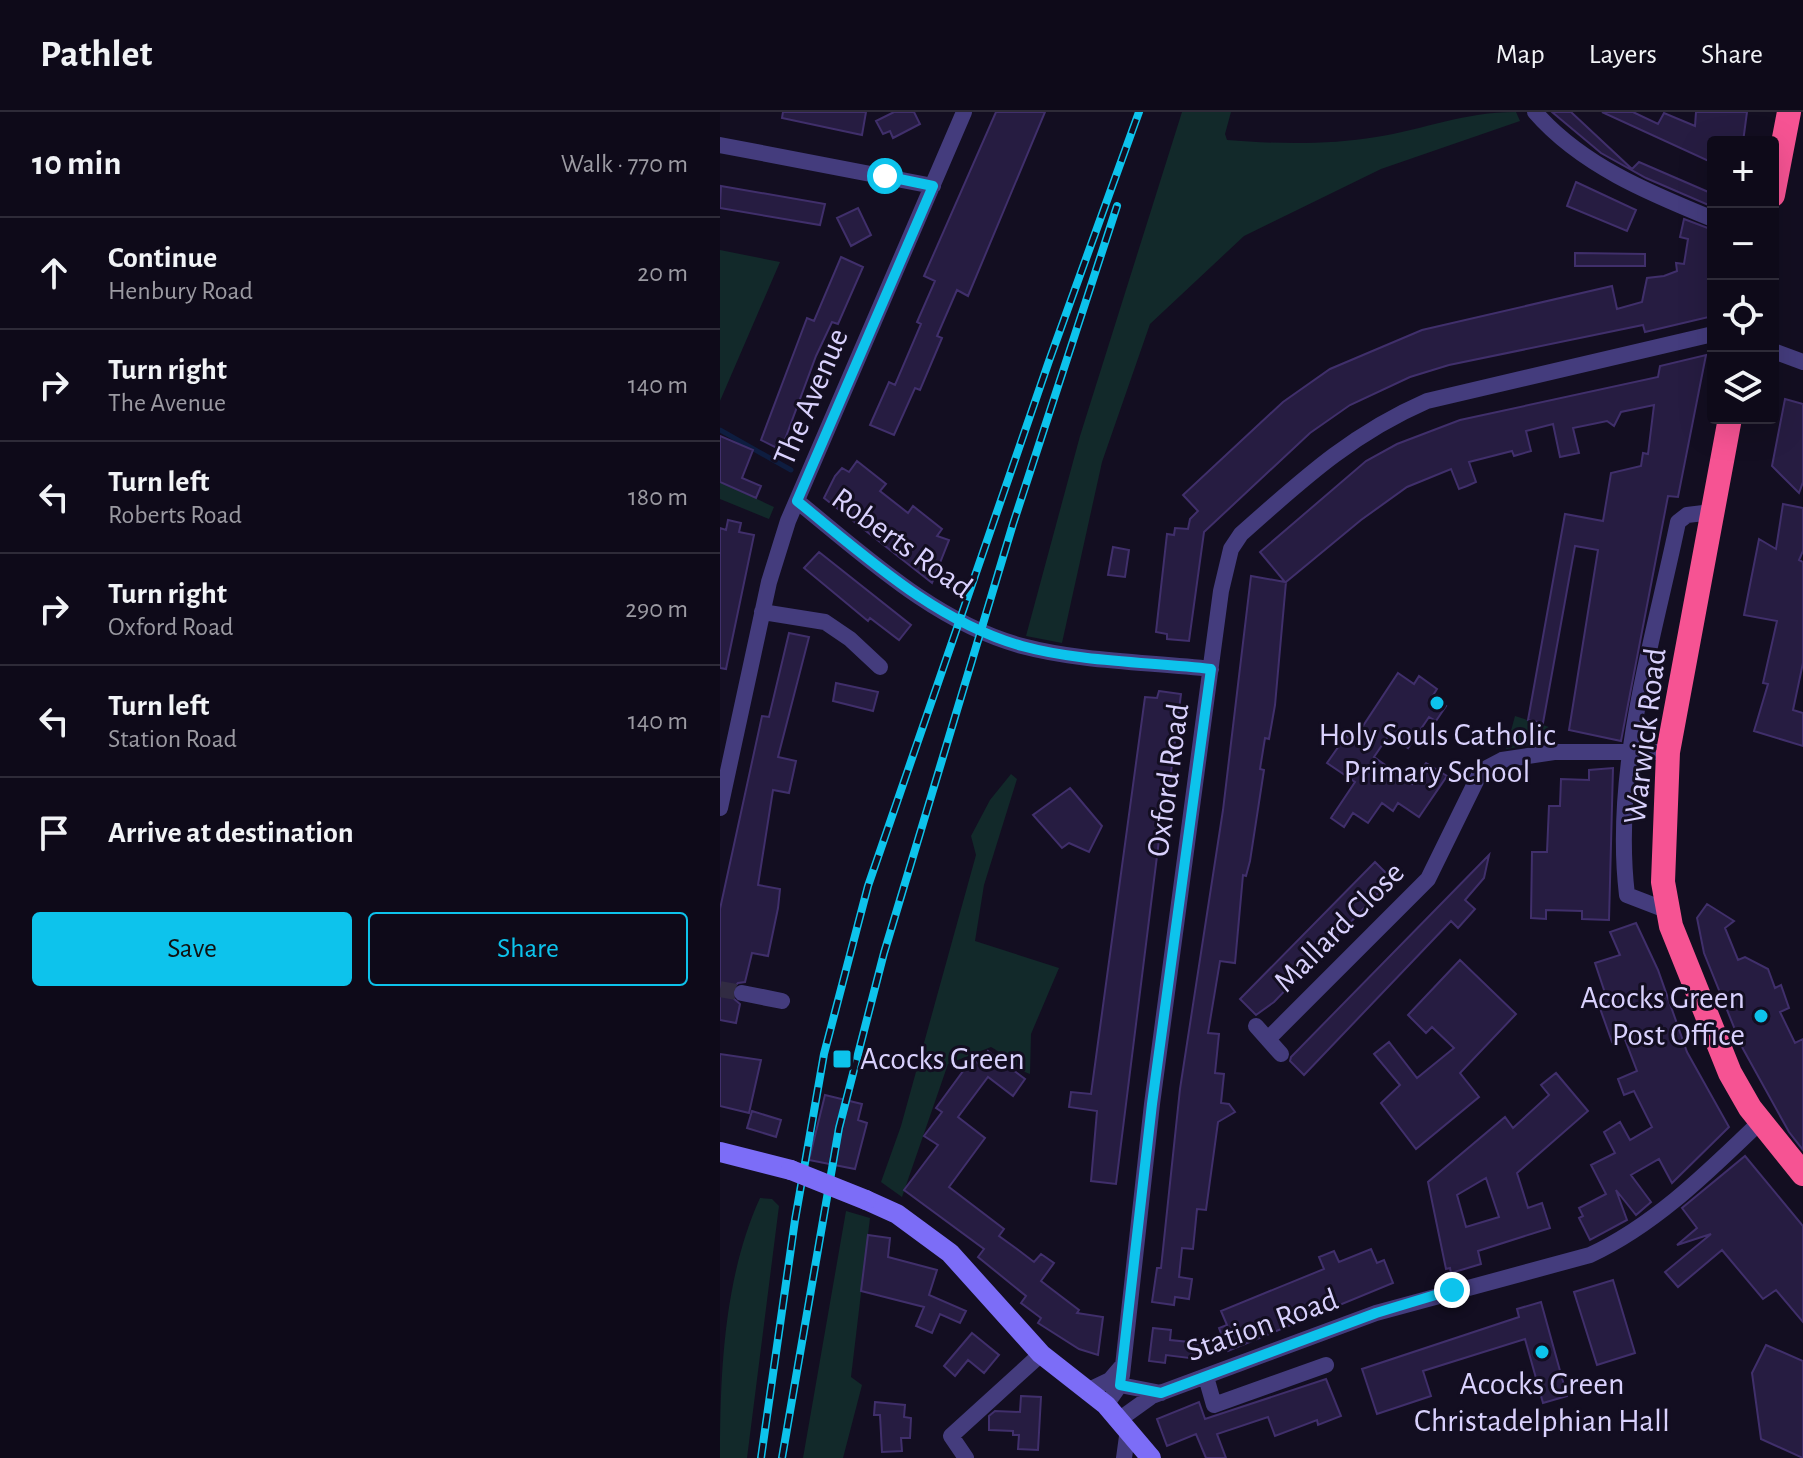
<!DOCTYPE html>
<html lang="en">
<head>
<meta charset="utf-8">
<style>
	:root { --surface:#0e0a19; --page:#1c1826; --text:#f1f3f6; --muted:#9b9aa2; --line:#2e2b38; --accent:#0dc3ec }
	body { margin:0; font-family:"Alegreya Sans",sans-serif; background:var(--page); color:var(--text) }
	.controls { position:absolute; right:24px; top:24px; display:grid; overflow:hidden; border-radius:8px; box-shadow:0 8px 32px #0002 }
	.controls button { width:72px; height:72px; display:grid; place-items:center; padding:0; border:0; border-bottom:2px solid var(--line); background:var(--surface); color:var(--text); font:40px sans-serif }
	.stop { position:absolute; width:24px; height:24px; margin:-18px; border:6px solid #0dc3ec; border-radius:50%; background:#fff }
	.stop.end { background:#0dc3ec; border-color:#fff; box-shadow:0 2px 8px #0008 }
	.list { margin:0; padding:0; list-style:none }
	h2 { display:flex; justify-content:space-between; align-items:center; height:104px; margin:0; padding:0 32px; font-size:34px }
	h2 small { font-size:26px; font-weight:400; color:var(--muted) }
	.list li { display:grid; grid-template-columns:52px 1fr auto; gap:24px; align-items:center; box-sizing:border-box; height:112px; padding:0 32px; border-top:2px solid var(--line) }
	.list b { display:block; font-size:30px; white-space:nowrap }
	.list p { margin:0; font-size:26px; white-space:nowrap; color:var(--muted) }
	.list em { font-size:26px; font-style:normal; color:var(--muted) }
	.actions { display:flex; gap:16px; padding:24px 32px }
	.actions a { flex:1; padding:18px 0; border:2px solid var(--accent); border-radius:8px; text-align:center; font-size:28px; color:var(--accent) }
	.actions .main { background:var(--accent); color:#111 }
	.icon { flex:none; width:44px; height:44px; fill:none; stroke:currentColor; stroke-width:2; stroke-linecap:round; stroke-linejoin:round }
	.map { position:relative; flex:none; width:1083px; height:1346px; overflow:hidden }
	header { display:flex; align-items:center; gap:48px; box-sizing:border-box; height:112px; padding:0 40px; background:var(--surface); border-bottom:2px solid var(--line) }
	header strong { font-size:38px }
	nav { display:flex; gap:44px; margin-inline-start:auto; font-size:28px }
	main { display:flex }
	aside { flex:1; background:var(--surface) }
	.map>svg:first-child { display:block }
</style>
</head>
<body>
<header>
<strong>Pathlet</strong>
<nav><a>Map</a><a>Layers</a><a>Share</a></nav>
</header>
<main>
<aside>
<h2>10 min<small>Walk · 770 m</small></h2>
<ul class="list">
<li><svg class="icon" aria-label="ahead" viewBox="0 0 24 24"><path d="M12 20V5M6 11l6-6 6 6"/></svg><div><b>Continue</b><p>Henbury Road</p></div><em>20 m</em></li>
<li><svg class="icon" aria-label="right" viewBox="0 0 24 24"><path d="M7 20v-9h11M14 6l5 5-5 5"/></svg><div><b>Turn right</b><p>The Avenue</p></div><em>140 m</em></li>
<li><svg class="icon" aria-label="left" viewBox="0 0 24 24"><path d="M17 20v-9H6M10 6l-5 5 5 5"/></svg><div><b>Turn left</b><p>Roberts Road</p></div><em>180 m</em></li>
<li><svg class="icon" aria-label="right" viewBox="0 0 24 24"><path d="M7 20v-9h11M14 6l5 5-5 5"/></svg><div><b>Turn right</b><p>Oxford Road</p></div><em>290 m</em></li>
<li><svg class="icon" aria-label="left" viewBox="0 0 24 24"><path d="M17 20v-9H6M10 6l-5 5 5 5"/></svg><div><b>Turn left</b><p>Station Road</p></div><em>140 m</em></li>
<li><svg class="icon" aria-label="arrive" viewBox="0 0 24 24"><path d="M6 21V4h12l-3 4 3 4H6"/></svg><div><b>Arrive at destination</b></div></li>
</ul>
<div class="actions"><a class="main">Save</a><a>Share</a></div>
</aside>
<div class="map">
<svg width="1083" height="1346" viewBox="0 0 1083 1346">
	<rect width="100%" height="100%" fill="#130e21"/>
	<path fill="#12292a" d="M462,0h49l-6,22 2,6c47,4 102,5 149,-3 50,-8 88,-25 140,-25l4,9 -139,48 -137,67 -94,88 -48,138 -40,181 -36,-7 54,-200z
		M0,138l60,12 -60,139z
		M0,370l54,25 -5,12 -49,-20z
		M795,604l34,11 -18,18 -25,4z
		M291,662l6,5 -33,106 -9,56 84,27 -28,66 -1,40c-16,-5 -24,-19 -39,-27l-43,17 -46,133 -21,-15 20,-56 75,-271 -5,-19 19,-36z
		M40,1086l12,1 7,7 -32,252h-27c0,-86 4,-181 40,-260z
		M126,1099l24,7 -19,159 11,8 -19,73h-40z"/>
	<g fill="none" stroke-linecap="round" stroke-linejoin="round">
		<path stroke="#0e1d40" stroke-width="5" d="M0,318l71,40"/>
	</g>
	<path fill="#261c41" stroke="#402f6b" stroke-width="2" fill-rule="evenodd" d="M63,0h83l-4,23 -80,-17z
		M174,0h20l6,12 -27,14 -3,-7 -7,3 -7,-13z
		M276,0h49l-77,184 -11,-6 -20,46 5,2 -22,52 -5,-2 -21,47 -24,-10 19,-43 6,3 26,-61 -4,-2 18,-41 -11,-5z
		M832,0h19l61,57 7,-7 74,32v13l-67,-29 -45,-25z
		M882,0h31l25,12 6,-11 31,13 1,-14h51l-4,30h-30v21z
		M856,70l60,28 -9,21 -60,-25z
		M1,74l104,18 -5,21 -100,-17z
		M138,96l13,27 -20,11 -14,-28z
		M964,107l29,11v86l-68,16 -2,-7 -194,40 -39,12 -60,28 -40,28 -106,99 -15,109 -22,-2v-5l-11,-2 11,-98 7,1 1,-7 13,1 2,-10 8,-8 -15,-16 100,-93 47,-33 92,-39 190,-44 5,23 25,-7 5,-24 17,-2 13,-5 -1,-8 8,1 4,-25 -8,-2z
		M855,141l70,1v12h-70z
		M121,145l22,10 -25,57 -6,-2 -16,34 -35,94 -20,-10 46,-122 7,3z
		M986,243l-28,142 -10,-1 -47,245 -52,-11 29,-180 -23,-4 -32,177 -15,-3 37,-206 38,7 8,-48 30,-7 2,-13 5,1 6,-49 -33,7 -7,14 -7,-5 -34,7 6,25 -19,4 -7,-33 -27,7 5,20 -17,5 -2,-5 -43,11 7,20 -9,4 -8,3 -8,-20 -44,18 -46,33 -75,62 -11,123 -6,34 -4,-1 -5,31 4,1 -14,91 -4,15 -3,-1 -8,88 -15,-2 -12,72 11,1 -4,39 9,1 -3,29 8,1 6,8 -17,10 -12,88 -9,-1 -4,40 -11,-1 -3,29 13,2 -3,20 -14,-2 -1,8 -22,-3 5,-34h4l19,-179 43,-279 28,-234 34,6 -25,-30 106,-91 31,-17 63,-24 198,-43 2,-11z
		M1065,287l18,5v78l-4,11 -27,-27z
		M0,324l33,14 -11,28 19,8 -5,12 -36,-16z
		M137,349l29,23 -6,7 28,22 5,-7 29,23 -5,7 12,4 -17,43 -108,-85 11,-22 7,-8 7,4z
		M1063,392l20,4v43l-4,9 4,2v101l-10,47 10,3v33l-49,-15 14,-47 -5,-1 14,-62 -33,-6 15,-76 17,10z
		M8,408l13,3 -2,9 15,3 -28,134 -6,-1v-140l6,2z
		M393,435l16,3 -4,27 -17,-2z
		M99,440l92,73 -12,15 -29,-22 -2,3 -64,-53z
		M69,521l20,4 -31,120 18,4 -7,32 -16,-3 -15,95 22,4 -2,19 -10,48 -16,-3 -7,29 -7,1 -7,7 1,7 8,7 -4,19 -16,-3v-111l42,-193 7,1z
		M678,561l16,11 5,-8 18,13 -5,8 14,9 -10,15 -7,-4 -21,31 -19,-13 -15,22 38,27 14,-21 21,13 -28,41 -21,-14 -5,8 -11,-8 -14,20 -15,-10 -9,14 -13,-9 24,-36 -28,-19 19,-27 7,5z
		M116,571l42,9 -5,19 -40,-10z
		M439,579l22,3 -13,102h-3l-4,28 -45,360 -25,-3 6,-70 -28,-4 2,-15 20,2 54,-397 12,1z
		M893,656l-4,152 -27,-1v-8l-36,-1v9l-15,-1 1,-66h15l2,-46h11l1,-27 28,1v-10z
		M350,676l32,38 -13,26 -20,-9 -7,5 -29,-33z
		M769,743l-5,23 -19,22 10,9 -17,19 -7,-7 -147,154 -14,-14 1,-4z
		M655,750l17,17 -118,123 -18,13 -16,-16z
		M987,792l27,17 -9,7 13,32 7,-3 23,12 7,19 6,-3 8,23 -9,4 15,31 8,-4v111l-14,-18 -47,-85 -38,-94 -7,-35z
		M916,811l22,47 29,82 42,75 -57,56 -13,-24 -28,16 20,27 -15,13 -20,-25 11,30 -37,20 -11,-22 4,-2 -4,-8 27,-14 -15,-29 24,-12 -11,-21 16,-10 10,18 22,-13 -18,-36 -10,4 -6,-16 19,-8 -13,-34 -12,5 -15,-42 9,-4 -11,-33 25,-8 -10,-23z
		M740,848l56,54 -56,59 19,24 -63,52 -35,-46 19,-18 -26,-31 15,-12 28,36 37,-30 -22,-21 -6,6 -18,-18z
		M268,939l37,28 -12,17 -25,-19 -30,40 27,21 -36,49 55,42 -5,7 18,13 17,13 7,-8 13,9 -13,18 38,29 -2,3 26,4 -5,38 -19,-6 -41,-26 3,-5 -20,-15 5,-7 -48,-39 6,-8 -80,-59 34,-45 -14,-9 18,-24 -6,-4 36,-49 7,5z
		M0,942l41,6 -12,53 -29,-7z
		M836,961l32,38 -71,62 11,35 14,-5 8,25 -72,23 3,13 -30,9 -1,-5 -4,1 -18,-87 77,-65 8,11 36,-33 -8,-10zM766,1066l13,39 -33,10 -9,-32z
		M105,983l37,9 -4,16 9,3 -12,46 -46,-9z
		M32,999l29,9 -5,17 -29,-9z
		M1025,1044l58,70v96l-27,-32 -13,9 -41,-49 -44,37 -13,-15 46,-38 -34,11 20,-17 -15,-20z
		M148,1123l22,3 -2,19 49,13 -8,25 37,16 -6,12 -20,-9 -8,19 -16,-7 8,-19 -63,-16z
		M651,1137l6,14 7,-3 9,23 -165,68 -9,-23 8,-3 -6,-14 103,-42 -5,-12 15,-6 5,11z
		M893,1168l22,73 -38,12 -23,-73z
		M821,1190l26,94 -24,7 -18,-64 -102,32 8,25 -54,18 -15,-45 157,-52 -2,-8z
		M433,1216l18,2 -1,10 29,3 -2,16 -31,-4 -1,8 -16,-2z
		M252,1221l27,22 -15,18 -16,-13 -13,16 -11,-10z
		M1046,1233l37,16v97l-42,-19 -9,-66z
		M606,1267l15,37 -23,9 -1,-5 -42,16 -7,-19 -51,17 9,24h-20l-10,-24 -29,12 -10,-27 42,-17 6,17z
		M301,1284l20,1 -3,53 -20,-1 1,-14h-6v-4l-24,-1v-14l6,-5 25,1z
		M155,1290l30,3 -1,12 7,1 -1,20h-9l1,13 -20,1 -2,-37h-6z"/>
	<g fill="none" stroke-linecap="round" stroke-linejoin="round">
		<path stroke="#312b42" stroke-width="16" stroke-dasharray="16 8" stroke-linecap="butt" d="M0,877l22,4"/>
		<path stroke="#443c7d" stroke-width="16" d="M815,0c46,53 114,81 178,107
			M0,33l213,41
			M1053,239l30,11
			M77,389c68,55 139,122 225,145 60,16 128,16 189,23
			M42,500l63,10 25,17 30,28
			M0,696l49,-226 19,-61 176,-409
			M946,798l-39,-15c-15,-124 26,-253 51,-373l9,-7 25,-3
			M22,881l40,8
			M536,914l25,28
			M548,927l160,-160 53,-108 21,-11 52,-8h114
			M486,1265l8,28 112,-40
			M400,1273l41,8
			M369,1278l21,-10 12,-14
			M386,1293l14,-20 2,-10 30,-271 69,-513 10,-42 10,-15c61,-54 110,-100 186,-133l286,-67
			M400,1307l32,-23 224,-83 214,-58c65,-30 119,-84 170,-133
			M246,1346l-15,-22 90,-82
			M404,1346l4,-29"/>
		<path stroke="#7c6df7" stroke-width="20" d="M0,1040l71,18
			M146,1088l31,14 53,39 91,101 65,51 45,53"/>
		<path stroke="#f65393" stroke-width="24" d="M1053,83l16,-83
			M1010,306l-62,334 -5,130 8,44 59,147 20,35 53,66"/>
		<defs>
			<path id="rail" d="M41,1346l34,-238 29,-166 44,-168 181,-525 90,-249
				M62,1346l57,-330 45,-175 129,-429 104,-318"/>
		</defs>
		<use href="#rail" stroke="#0dc3ec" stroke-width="8"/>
		<use href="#rail" stroke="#130e21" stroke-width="5" stroke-dasharray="15" stroke-linecap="butt"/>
		<path stroke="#7c6df7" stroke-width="20" d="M71,1058l75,30"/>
	</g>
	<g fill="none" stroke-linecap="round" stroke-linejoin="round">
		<path stroke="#0dc3ec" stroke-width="10" d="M165,64l48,10 -136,315c68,55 139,121 225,145 58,16 129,16 189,23l-59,435 -32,281 41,8 215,-80 76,-23"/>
	</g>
	<g fill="#0dc3ec" stroke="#130e21" stroke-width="3">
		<circle cx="717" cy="591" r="8"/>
		<circle cx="1041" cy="904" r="8"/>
		<rect x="112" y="937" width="20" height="20" rx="4"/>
		<circle cx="822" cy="1240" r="8"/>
	</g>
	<g text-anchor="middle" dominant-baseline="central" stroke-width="6" stroke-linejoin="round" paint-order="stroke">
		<g font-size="32" fill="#d9d1fd" stroke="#130e21">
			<text transform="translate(91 285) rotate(-67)">The Avenue</text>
			<text transform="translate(182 431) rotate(36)">Roberts Road</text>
			<text transform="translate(925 624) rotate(-83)">Warwick Road</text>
			<text transform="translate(448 668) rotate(-82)">Oxford Road</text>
			<text transform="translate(619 815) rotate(-45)">Mallard Close</text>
			<text transform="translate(542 1213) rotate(-20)">Station Road</text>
		</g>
		<g font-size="32" fill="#d9d1fd" stroke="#130e21">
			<text x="717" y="623">Holy Souls Catholic<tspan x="717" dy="37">Primary School</tspan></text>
			<text x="1025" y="886" text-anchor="end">Acocks Green<tspan x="1025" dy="37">Post Office</tspan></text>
			<text x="140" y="947" text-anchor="start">Acocks Green</text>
			<text x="822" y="1272">Acocks Green<tspan x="822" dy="37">Christadelphian Hall</tspan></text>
		</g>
	</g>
</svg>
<div class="controls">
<button>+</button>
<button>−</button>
<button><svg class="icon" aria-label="locate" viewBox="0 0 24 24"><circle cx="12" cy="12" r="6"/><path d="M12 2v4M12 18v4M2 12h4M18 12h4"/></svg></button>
<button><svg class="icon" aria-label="layers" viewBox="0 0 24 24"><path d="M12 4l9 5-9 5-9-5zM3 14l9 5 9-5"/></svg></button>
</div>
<div class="stop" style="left:165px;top:64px"></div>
<div class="stop end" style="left:732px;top:1178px"></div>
</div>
</main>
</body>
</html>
